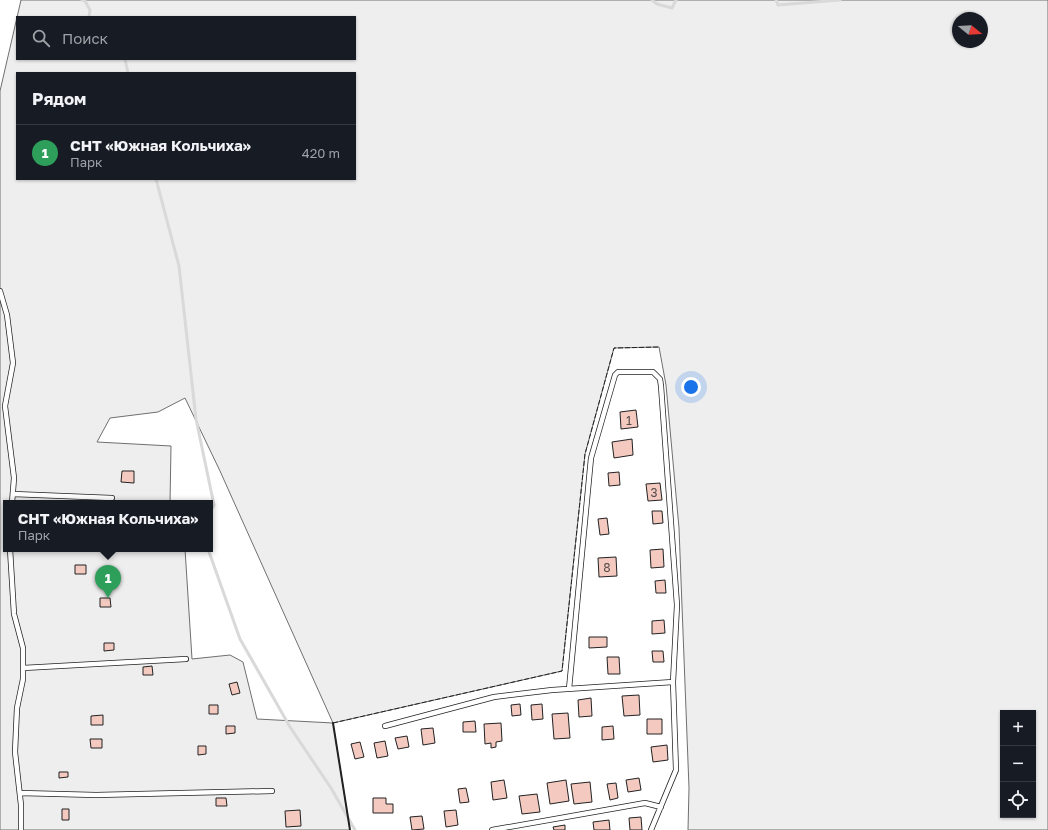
<!DOCTYPE html>
<html lang="ru">
<head>
<meta charset="utf-8">
<style>
	:root { --surface:#171b24; --page:#242831; --text:#f1f3f6; --muted:#9ea1a6; --line:#363941; --accent:#db2777 }
	body { margin:0; font-family:"Golos Text",sans-serif; background:var(--page); color:var(--text) }
	.controls { position:absolute; right:12px; bottom:12px; display:grid; overflow:hidden; border-radius:0px; box-shadow:0 1px 3px #0004 }
	.controls button { width:36px; height:36px; display:grid; place-items:center; padding:0; border:0; border-bottom:1px solid var(--line); background:var(--surface); color:var(--text); font:20px sans-serif }
	.compass { position:absolute; left:952px; top:12px; width:36px; height:36px; border-radius:50%; background:var(--surface); box-shadow:0 1px 3px #0004; rotate:108deg }
	.you { position:absolute; left:691px; top:387px; width:14px; height:14px; margin:-10px; border:3px solid #fff; border-radius:50%; background:#1a73e8; box-shadow:0 0 0 6px #1a73e833 }
	.badge { display:grid; place-items:center; width:26px; height:26px; border-radius:50%; background:var(--accent); color:#fff; font-size:13px; font-weight:700 }
	.pin { position:absolute; translate:-50% -33px; filter:drop-shadow(0 1px 2px #0008) }
	.pin::after { content:''; position:absolute; top:21px; width:14px; height:12px; background:inherit; clip-path:polygon(0 0,100% 0,50% 100%) }
	.popup { position:absolute; left:3px; top:500px; width:210px; height:52px; box-sizing:border-box; display:grid; place-content:center; border-radius:0px; background:var(--surface); filter:drop-shadow(0 1px 3px #0005); font-size:13px; white-space:nowrap; color:var(--muted) }
	.popup b { font-size:15px; color:var(--text) }
	.popup::after { content:''; position:absolute; left:50%; top:100%; margin-left:-8px; border:8px solid transparent; border-top-color:var(--surface) }
	.list { margin:0; padding:0; list-style:none }
	h2 { display:flex; justify-content:space-between; align-items:center; height:52px; margin:0; padding:0 16px; font-size:17px }
	h2 small { font-size:13px; font-weight:400; color:var(--muted) }
	.list li { display:grid; grid-template-columns:26px 1fr auto; gap:12px; align-items:center; box-sizing:border-box; height:56px; padding:0 16px; border-top:1px solid var(--line) }
	.list b { display:block; font-size:15px; white-space:nowrap }
	.list p { margin:0; font-size:13px; white-space:nowrap; color:var(--muted) }
	.list em { font-size:13px; font-style:normal; color:var(--muted) }
	.icon { flex:none; width:22px; height:22px; fill:none; stroke:currentColor; stroke-width:2; stroke-linecap:round; stroke-linejoin:round }
	.map { position:relative; flex:none; width:1048px; height:830px; overflow:hidden }
	.search { position:absolute; background:var(--surface); box-shadow:0 1px 3px #0004; left:16px; top:16px; width:340px; height:44px; display:flex; align-items:center; gap:10px; box-sizing:border-box; padding:0 14px; border-radius:0px; color:var(--muted); font-size:15px }
	.panel { position:absolute; background:var(--surface); box-shadow:0 1px 3px #0004; left:16px; top:72px; width:340px; height:108px; border-radius:0px }
	.map>svg:first-child { display:block }
</style>
</head>
<body>
<div class="map">
<svg width="1048" height="830" viewBox="0 0 1048 830">
	<rect width="100%" height="100%" fill="#fff"/>
	<path fill="#eee" stroke="#6f6f6f" fill-rule="evenodd" d="M21,0h1027v830h-360l1,-42 -10,-260 -13,-143 -7,-38 -45,1 -29,106 -23,217 -229,52 17,107h-350v-739zM17,17h338v42h-338zM958,18h24v24h-24zM17,73h338v106h-338zM185,398l35,73 113,252 -76,-4 -14,-57 -13,-7 -38,4 -7,-110h-179v-46h164l1,-57 -74,-4 13,-24 48,-6zM1003,713h30v102h-30z"/>
	<g fill="none" stroke-linecap="round" stroke-linejoin="round">
		<path stroke="#d9d9d9" stroke-width="3" d="M82,0l3,1 5,9 -1,7
			M652,0l5,4 15,4 4,-8
			M776,0l2,5 62,-5
			M125,59l3,14
			M156,179l23,87 17,153 18,86 -4,7
			M208,549l32,90 50,88 41,61 24,42"/>
	</g>
	<path fill="#f3c9c0" stroke="#222" d="M636,410l2,17 -17,2 -1,-17z
		M632,439l1,16 -19,3 -2,-16z
		M122,471h12v12l-13,-1z
		M619,472l1,13 -11,1 -1,-13z
		M660,483l2,17 -14,1 -2,-17z
		M652,511h10l1,12 -10,1z
		M607,518l2,16 -9,1 -2,-16z
		M663,549l1,18 -13,1 -1,-18z
		M616,557l1,19 -18,1 -1,-19z
		M75,565h11v9h-11z
		M665,580l1,13h-10l-1,-12z
		M100,598h10l1,9h-11z
		M664,620l1,13 -13,1v-13z
		M589,637h18v10l-18,1z
		M104,643h10v7l-10,1z
		M652,651h11l1,11h-11z
		M607,657h12l1,17h-12z
		M152,666l1,9h-10v-8z
		M237,682l3,11 -8,2 -3,-11z
		M639,695l1,20 -16,1 -2,-20z
		M591,698l1,18 -13,1 -1,-17z
		M520,704l1,11 -9,1 -1,-11z
		M542,704l1,15 -11,1 -1,-15z
		M209,705h9v9h-9z
		M568,713l2,25 -16,1 -2,-25z
		M103,715v10h-12v-9z
		M647,719h15v15h-15z
		M475,721l1,11h-13v-10z
		M501,723l1,18 -6,1v5l-5,1v-5l-6,1 -1,-20z
		M226,726h9v7l-9,1z
		M613,726l1,13 -12,1v-13z
		M433,728l2,15 -12,2 -2,-16z
		M407,736l2,11 -11,2 -3,-11z
		M90,739h12v9h-11z
		M385,741l3,15 -11,2 -3,-15z
		M360,742l4,15 -9,2 -4,-15z
		M667,745l1,15 -15,2 -2,-15z
		M198,746h8v8l-8,1z
		M59,772h9v5l-9,1z
		M639,778l2,12 -13,2 -2,-12z
		M504,780l3,18 -14,2 -2,-18z
		M566,780l3,21 -19,3 -3,-21z
		M590,782l2,20 -18,2 -3,-20z
		M616,783l2,15 -8,2 -3,-16z
		M466,788l3,14 -9,1 -2,-14z
		M537,794l3,18 -18,2 -3,-18z
		M216,798h10l1,8h-11z
		M373,798h13v6h7v9h-20z
		M62,809h7v11h-7z
		M300,810l1,16 -15,1 -1,-16z
		M456,810l2,15 -12,2 -2,-16z
		M422,816l2,13 -12,1 -2,-13z
		M641,817l1,13h-12l-1,-12z
		M609,820l1,10h-16l-1,-8z
		M565,825v5h-11l-1,-3z"/>
	<g fill="none" stroke-linecap="round" stroke-linejoin="round">
		<defs>
			<path id="service" d="M0,291l7,24 6,48 -8,43 9,72 -2,25
				M13,494l99,4
				M10,549l4,65 9,34v31l-6,29 -2,44 6,53v25
				M23,668l163,-9
				M569,689l22,-231 24,-83 3,-3h35l7,7 1,7 16,219 -4,77 3,88 -25,60
				M385,726l109,-29 58,-7 121,-8
				M20,793l76,2 176,-4
				M492,830l153,-27 16,4"/>
		</defs>
		<use href="#service" stroke="#222" stroke-width="6"/>
		<use href="#service" stroke="#fff" stroke-width="4.5"/>
		<path stroke="#222" stroke-width="1" stroke-dasharray="5 2" stroke-linecap="butt" d="M333,723l229,-52 23,-217 29,-106 45,-1"/>
		<path stroke="#222" stroke-width="2" d="M333,723l17,107"/>
	</g>
	<g text-anchor="middle" dominant-baseline="central" stroke-width="3" stroke-linejoin="round" paint-order="stroke">
		<g font-size="12" fill="#564c4a">
			<text x="629" y="420">1</text>
			<text x="654" y="492">3</text>
			<text x="607" y="567">8</text>
		</g>
	</g>
</svg>
<div class="controls">
<button>+</button>
<button>−</button>
<button><svg class="icon" aria-label="locate" viewBox="0 0 24 24"><circle cx="12" cy="12" r="6"/><path d="M12 2v4M12 18v4M2 12h4M18 12h4"/></svg></button>
</div>
<svg class="compass" viewBox="-18 -18 36 36"><path d="M0-13l5 13h-10z" fill="#e53935"/><path d="M0 13l5-13h-10z" fill="#9ea1a6"/></svg>
<div class="you"></div>
<div class="pin badge" style="left:108px;top:598px;background:#2e9e5b">1</div>
<div class="popup"><b>СНТ «Южная Кольчиха»</b>Парк</div>
<div class="search"><svg class="icon" aria-label="search" viewBox="0 0 24 24"><circle cx="10" cy="10" r="6"/><path d="M15 15l6 6"/></svg>Поиск</div>
<section class="panel">
<h2>Рядом<small></small></h2>
<ul class="list">
<li><span class="badge" style="background:#2e9e5b">1</span><div><b>СНТ «Южная Кольчиха»</b><p>Парк</p></div><em>420 m</em></li>
</ul>
</section>
</div>
</body>
</html>
